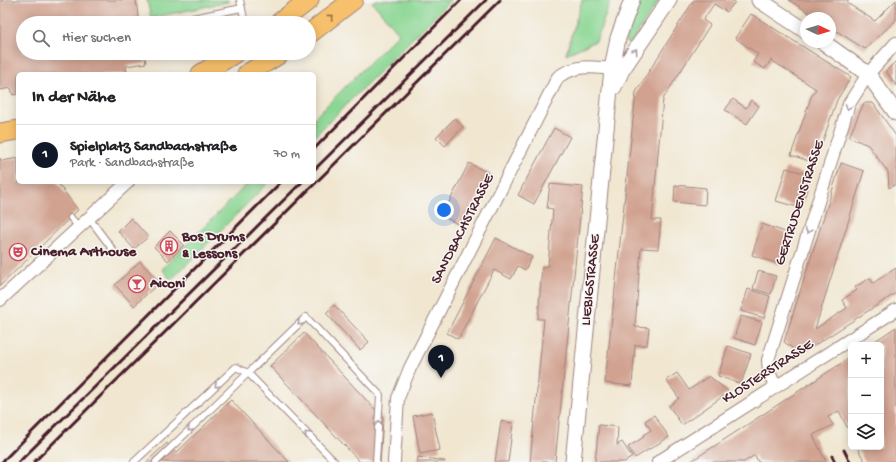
<!DOCTYPE html>
<html lang="de">
<head>
<meta charset="utf-8">
<style>
	:root { --surface:#fff; --page:#f6f6f6; --text:#202124; --muted:#757577; --line:#e0e0e0; --accent:#111827 }
	body { margin:0; font-family:"Gochi Hand",sans-serif; background:var(--page); color:var(--text) }
	.controls { position:absolute; right:12px; bottom:12px; display:grid; overflow:hidden; border-radius:6px; box-shadow:0 2px 10px #0003 }
	.controls button { width:36px; height:36px; display:grid; place-items:center; padding:0; border:0; border-bottom:1px solid var(--line); background:var(--surface); color:var(--text); font:20px sans-serif }
	.compass { position:absolute; left:800px; top:12px; width:36px; height:36px; border-radius:50%; background:var(--surface); box-shadow:0 2px 10px #0003; rotate:94deg }
	.you { position:absolute; left:444px; top:210px; width:14px; height:14px; margin:-10px; border:3px solid #fff; border-radius:50%; background:#1a73e8; box-shadow:0 0 0 6px #1a73e833 }
	.badge { display:grid; place-items:center; width:26px; height:26px; border-radius:50%; background:var(--accent); color:#fff; font-size:13px; font-weight:700 }
	.pin { position:absolute; translate:-50% -33px; filter:drop-shadow(0 1px 2px #0008) }
	.pin::after { content:''; position:absolute; top:21px; width:14px; height:12px; background:inherit; clip-path:polygon(0 0,100% 0,50% 100%) }
	.list { margin:0; padding:0; list-style:none }
	h2 { display:flex; justify-content:space-between; align-items:center; height:52px; margin:0; padding:0 16px; font-size:17px }
	h2 small { font-size:13px; font-weight:400; color:var(--muted) }
	.list li { display:grid; grid-template-columns:26px 1fr auto; gap:12px; align-items:center; box-sizing:border-box; height:60px; padding:0 16px; border-top:1px solid var(--line) }
	.list b { display:block; font-size:15px; white-space:nowrap }
	.list p { margin:0; font-size:13px; white-space:nowrap; color:var(--muted) }
	.list em { font-size:13px; font-style:normal; color:var(--muted) }
	.icon { flex:none; width:22px; height:22px; fill:none; stroke:currentColor; stroke-width:2; stroke-linecap:round; stroke-linejoin:round }
	.map { position:relative; flex:none; width:896px; height:462px; overflow:hidden }
	.search { position:absolute; background:var(--surface); box-shadow:0 2px 10px #0003; left:16px; top:16px; width:300px; height:44px; display:flex; align-items:center; gap:10px; box-sizing:border-box; padding:0 14px; border-radius:22px; color:var(--muted); font-size:15px }
	.panel { position:absolute; background:var(--surface); box-shadow:0 2px 10px #0003; left:16px; top:72px; width:300px; height:112px; border-radius:6px }
	.map>svg:first-child { display:block }
</style>
</head>
<body>
<div class="map">
<svg width="896" height="462" viewBox="0 0 896 462">
	<rect width="100%" height="100%" fill="#f6f6f2"/>
	<filter id="ink" filterUnits="userSpaceOnUse"><feTurbulence type="fractalNoise" baseFrequency=".025" numOctaves="2"/><feDisplacementMap in="SourceGraphic" scale="8" xChannelSelector="R" yChannelSelector="G"/><feConvolveMatrix kernelMatrix="1 2 1 2 8 2 1 2 1" color-interpolation-filters="sRGB"/></filter>
	<filter id="wash" filterUnits="userSpaceOnUse"><feTurbulence type="fractalNoise" baseFrequency=".012" numOctaves="4" result="noise"/><feDisplacementMap in="SourceGraphic" scale="16" xChannelSelector="R" yChannelSelector="G"/><feGaussianBlur stdDeviation="0.9" result="paint"/><feColorMatrix in="noise" values="0 0 0 0 0 0 0 0 0 0 0 0 0 0 0 0 0 1.4 0 .05"/><feComposite in="paint" operator="in"/></filter>
	<g filter="url(#wash)">
		<rect width="100%" height="100%" fill="#f1e7d1"/>
		<path fill="#8ad693" stroke="#6a7a5f" d="M147,0h81v2l-77,16z
			M376,0h75l-137,137v-19l85,-85 -27,-31z
			M582,0h29l-15,41 -30,13z
			M639,0h20l-29,44 -5,-2z
			M249,182h20l-98,98 -9,-11z"/>
		<g id="blocks">
			<path fill="#d1a290" d="M7,0h129l3,23h-116v30h121l2,10 -20,3 1,8h-109v20l-5,1 -2,-7 -11,2v-89z
				M694,0h37l4,2 -8,10 -13,-8 -11,16 7,5 -47,74 -11,121h9l-3,29 -17,-1 -6,79 14,1 -2,17h-12l-3,41 -27,-3 31,-291z
				M789,0h60l-2,3 28,18 21,-21v20l-31,29 -35,-22v-9h-13z
				M751,14l100,63 -14,23 -22,63 -24,-8 20,-58 5,-8 -45,-29 -6,9 -12,-7 5,-8 -23,-16z
				M896,61v25l-10,-15z
				M733,99l13,9 5,-8 8,6 -12,18 -22,-14z
				M864,103h9l23,33v48l-7,4 -1,-16 -20,-27 -19,-8z
				M455,118l8,9 -18,19 -9,-9z
				M554,128l16,9 -36,67 -16,-9z
				M0,158l2,3 16,-3v24h39l21,28 -78,76z
				M469,163l21,11 -27,53 -21,-11z
				M841,163l23,8 -49,158 32,-21 -5,-8 15,-10 -2,-3 15,-9 3,5 23,-15v25l-95,61 -17,-12z
				M786,168l25,7 -10,33 -25,-7z
				M550,184l33,3 -28,275h-25l14,-143h-6l4,-52 6,-1 5,-57 -6,-1z
				M675,185l31,3 -1,17 -31,-3z
				M131,218l17,19 -14,12 -16,-18z
				M762,224l29,10 -10,31 -29,-10z
				M170,231l14,14 -16,16 -14,-14z
				M496,238l36,19 -7,13 -7,-4 -7,13 -17,-9 -36,69 -11,-6z
				M140,261l20,21 -26,24 -19,-21z
				M758,271l18,5 -5,18 -18,-5z
				M748,289l22,7 -6,22 -23,-7z
				M334,305l35,37 -9,8 -34,-37z
				M741,316l21,6 -7,23 -21,-7z
				M896,327v135h-31l-8,-15h24v-102h-12z
				M304,333l79,85 -3,44h-20l-90,-96z
				M728,346l23,8 -10,30 -23,-8z
				M851,357v78l-12,-24 -11,6 5,8 -20,10 13,27h-68l-3,-7 -11,7h-54z
				M677,373l12,17 20,-14 20,16 -47,33 -13,-19 10,-8 -13,-18z
				M231,400l58,62h-143l21,-19 9,10z
				M432,412l8,38 -20,4 -7,-38z
				M654,415l15,22 -34,21 -7,-11 16,-10 -1,-2 8,-5 -6,-9z
				M501,421l12,2 -5,39h-13z
				M599,425l19,2 -1,18 5,-3 10,15 -7,5h-30z
				M418,457l27,4v1h-28z"/>
		</g>
	</g>
	<g filter="url(#ink)">
		<use href="#blocks" fill-opacity="0" stroke="#9e837e" stroke-width="1"/>
		<g fill="none" stroke-linecap="round" stroke-linejoin="round">
			<defs>
				<path id="service" d="M240,0l5,23
					M168,23l74,-15
					M71,218l8,9
					M89,218l24,32
					M134,462l102,-95 12,6 87,89
					M156,462l150,-145 74,78 -4,67"/>
				<path id="minor" d="M0,300l128,-118
					M775,386l-6,-14 -1,-12 81,-256 19,-30 28,-31
					M394,462l4,-64 12,-30 148,-291c21,-15 39,-9 63,-7
					M658,462l238,-152"/>
				<path id="tertiary" d="M759,0l47,31
					M823,42l45,32 28,39
					M614,87l8,-17 47,-70
					M573,462l39,-393 6,-31 14,-38"/>
				<path id="primary" d="M279,23l30,-23
					M309,34l44,-34
					M201,74l34,-21
					M247,74l34,-21
					M0,133l18,-3"/>
			</defs>
			<use href="#service" stroke="#9e837e" stroke-width="8"/>
			<use href="#minor" stroke="#9e837e" stroke-width="14"/>
			<use href="#tertiary" stroke="#9e837e" stroke-width="17"/>
			<use href="#primary" stroke="#9e837e" stroke-width="21"/>
			<use href="#service" stroke="#fff" stroke-width="6"/>
			<use href="#minor" stroke="#fff" stroke-width="12"/>
			<use href="#tertiary" stroke="#fff" stroke-width="15"/>
			<use href="#primary" stroke="#f7c06c" stroke-width="19"/>
			<path stroke="#4a1f2b" stroke-width="3" d="M314,149l147,-149
				M314,170l172,-170
				M844,450l6,12
				M832,456l3,6
				M2,462l279,-280
				M19,462l283,-280
				M34,462l466,-462"/>
		</g>
		<defs><path id="oneway-chevron" d="M-2-3.5L2.5 0L-2 3.5" fill="none" stroke-width="1.6" stroke-linecap="round" stroke-linejoin="round"/></defs>
		<use stroke="#986748" href="#oneway-chevron" transform="translate(331 17) rotate(-37)"/>
		<g stroke="#ae9aa0">
			<use href="#oneway-chevron" transform="translate(635 51) rotate(-56)"/>
			<use href="#oneway-chevron" transform="translate(848 107) rotate(111)"/>
			<use href="#oneway-chevron" transform="translate(808 231) rotate(108)"/>
			<use href="#oneway-chevron" transform="translate(300 323) rotate(136)"/>
			<use href="#oneway-chevron" transform="translate(217 385) rotate(137)"/>
			<use href="#oneway-chevron" transform="translate(379 423) rotate(-87)"/>
			<use href="#oneway-chevron" transform="translate(190 429) rotate(136)"/>
			<use href="#oneway-chevron" transform="translate(307 434) rotate(-134)"/>
		</g>
	</g>
	<defs>
		<symbol id="building-ring" viewBox="-11 -11 22 22"><circle r="9.5" fill="#f6f6f2" stroke="#d1495b" stroke-width="1.5"/><path d="M-4-6H4V6H1V3H-1V6H-4ZM-2.5-4.3h1.7v1.8h-1.7ZM.8-4.3h1.7v1.8H.8ZM-2.5-1h1.7V.8h-1.7ZM.8-1h1.7V.8H.8Z" fill="#d1495b"/></symbol>
		<symbol id="theatre-ring" viewBox="-11 -11 22 22"><circle r="9.5" fill="#f6f6f2" stroke="#d1495b" stroke-width="1.5"/><path d="M-5-5.5Q0-4 5-5.5V0Q5 5 0 6Q-5 5-5 0ZM-3.3-2.5H-1v1.5H-3.3ZM1-2.5H3.3v1.5H1ZM-2.8 1Q0 5.5 2.8 1Z" fill="#d1495b"/></symbol>
		<symbol id="bar-ring" viewBox="-11 -11 22 22"><circle r="9.5" fill="#f6f6f2" stroke="#d1495b" stroke-width="1.5"/><path d="M-6-5H6L.8 .8V4.5H3.5V6h-7V4.5H-.8V.8Z" fill="#d1495b"/></symbol>
	</defs>
	<g fill-rule="evenodd">
		<use href="#building-ring" x="159" y="236" width="20" height="20"/>
		<use href="#theatre-ring" x="8" y="242" width="20" height="20"/>
		<use href="#bar-ring" x="127" y="274" width="20" height="20"/>
	</g>
	<g text-anchor="middle" dominant-baseline="central" stroke-width="3" stroke-linejoin="round" paint-order="stroke">
		<g font-size="15" fill="#4a1f2b" stroke="#f6f6f2">
			<text transform="translate(800 203) rotate(-72)">GERTRUDENSTRASSE</text>
			<text transform="translate(463 229) rotate(-63)">SANDBACHSTRASSE</text>
			<text transform="translate(591 280) rotate(-84)">LIEBIGSTRASSE</text>
			<text transform="translate(768 372) rotate(-33)">KLOSTERSTRASSE</text>
		</g>
		<g font-size="15" font-weight="bold" fill="#4a1f2b" stroke="#f6f6f2" text-anchor="start">
			<text x="182" y="237">Bos Drums<tspan x="182" dy="17">&amp; Lessons</tspan></text>
			<text x="31" y="252">Cinema Arthouse</text>
			<text x="150" y="284">Aiconi</text>
		</g>
	</g>
</svg>
<div class="controls">
<button>+</button>
<button>−</button>
<button><svg class="icon" aria-label="layers" viewBox="0 0 24 24"><path d="M12 4l9 5-9 5-9-5zM3 14l9 5 9-5"/></svg></button>
</div>
<svg class="compass" viewBox="-18 -18 36 36"><path d="M0-13l5 13h-10z" fill="#e53935"/><path d="M0 13l5-13h-10z" fill="#757577"/></svg>
<div class="you"></div>
<div class="pin badge" style="left:441px;top:378px">1</div>
<div class="search"><svg class="icon" aria-label="search" viewBox="0 0 24 24"><circle cx="10" cy="10" r="6"/><path d="M15 15l6 6"/></svg>Hier suchen</div>
<section class="panel">
<h2>In der Nähe<small></small></h2>
<ul class="list">
<li><span class="badge">1</span><div><b>Spielplatz Sandbachstraße</b><p>Park · Sandbachstraße</p></div><em>70 m</em></li>
</ul>
</section>
</div>
</body>
</html>
